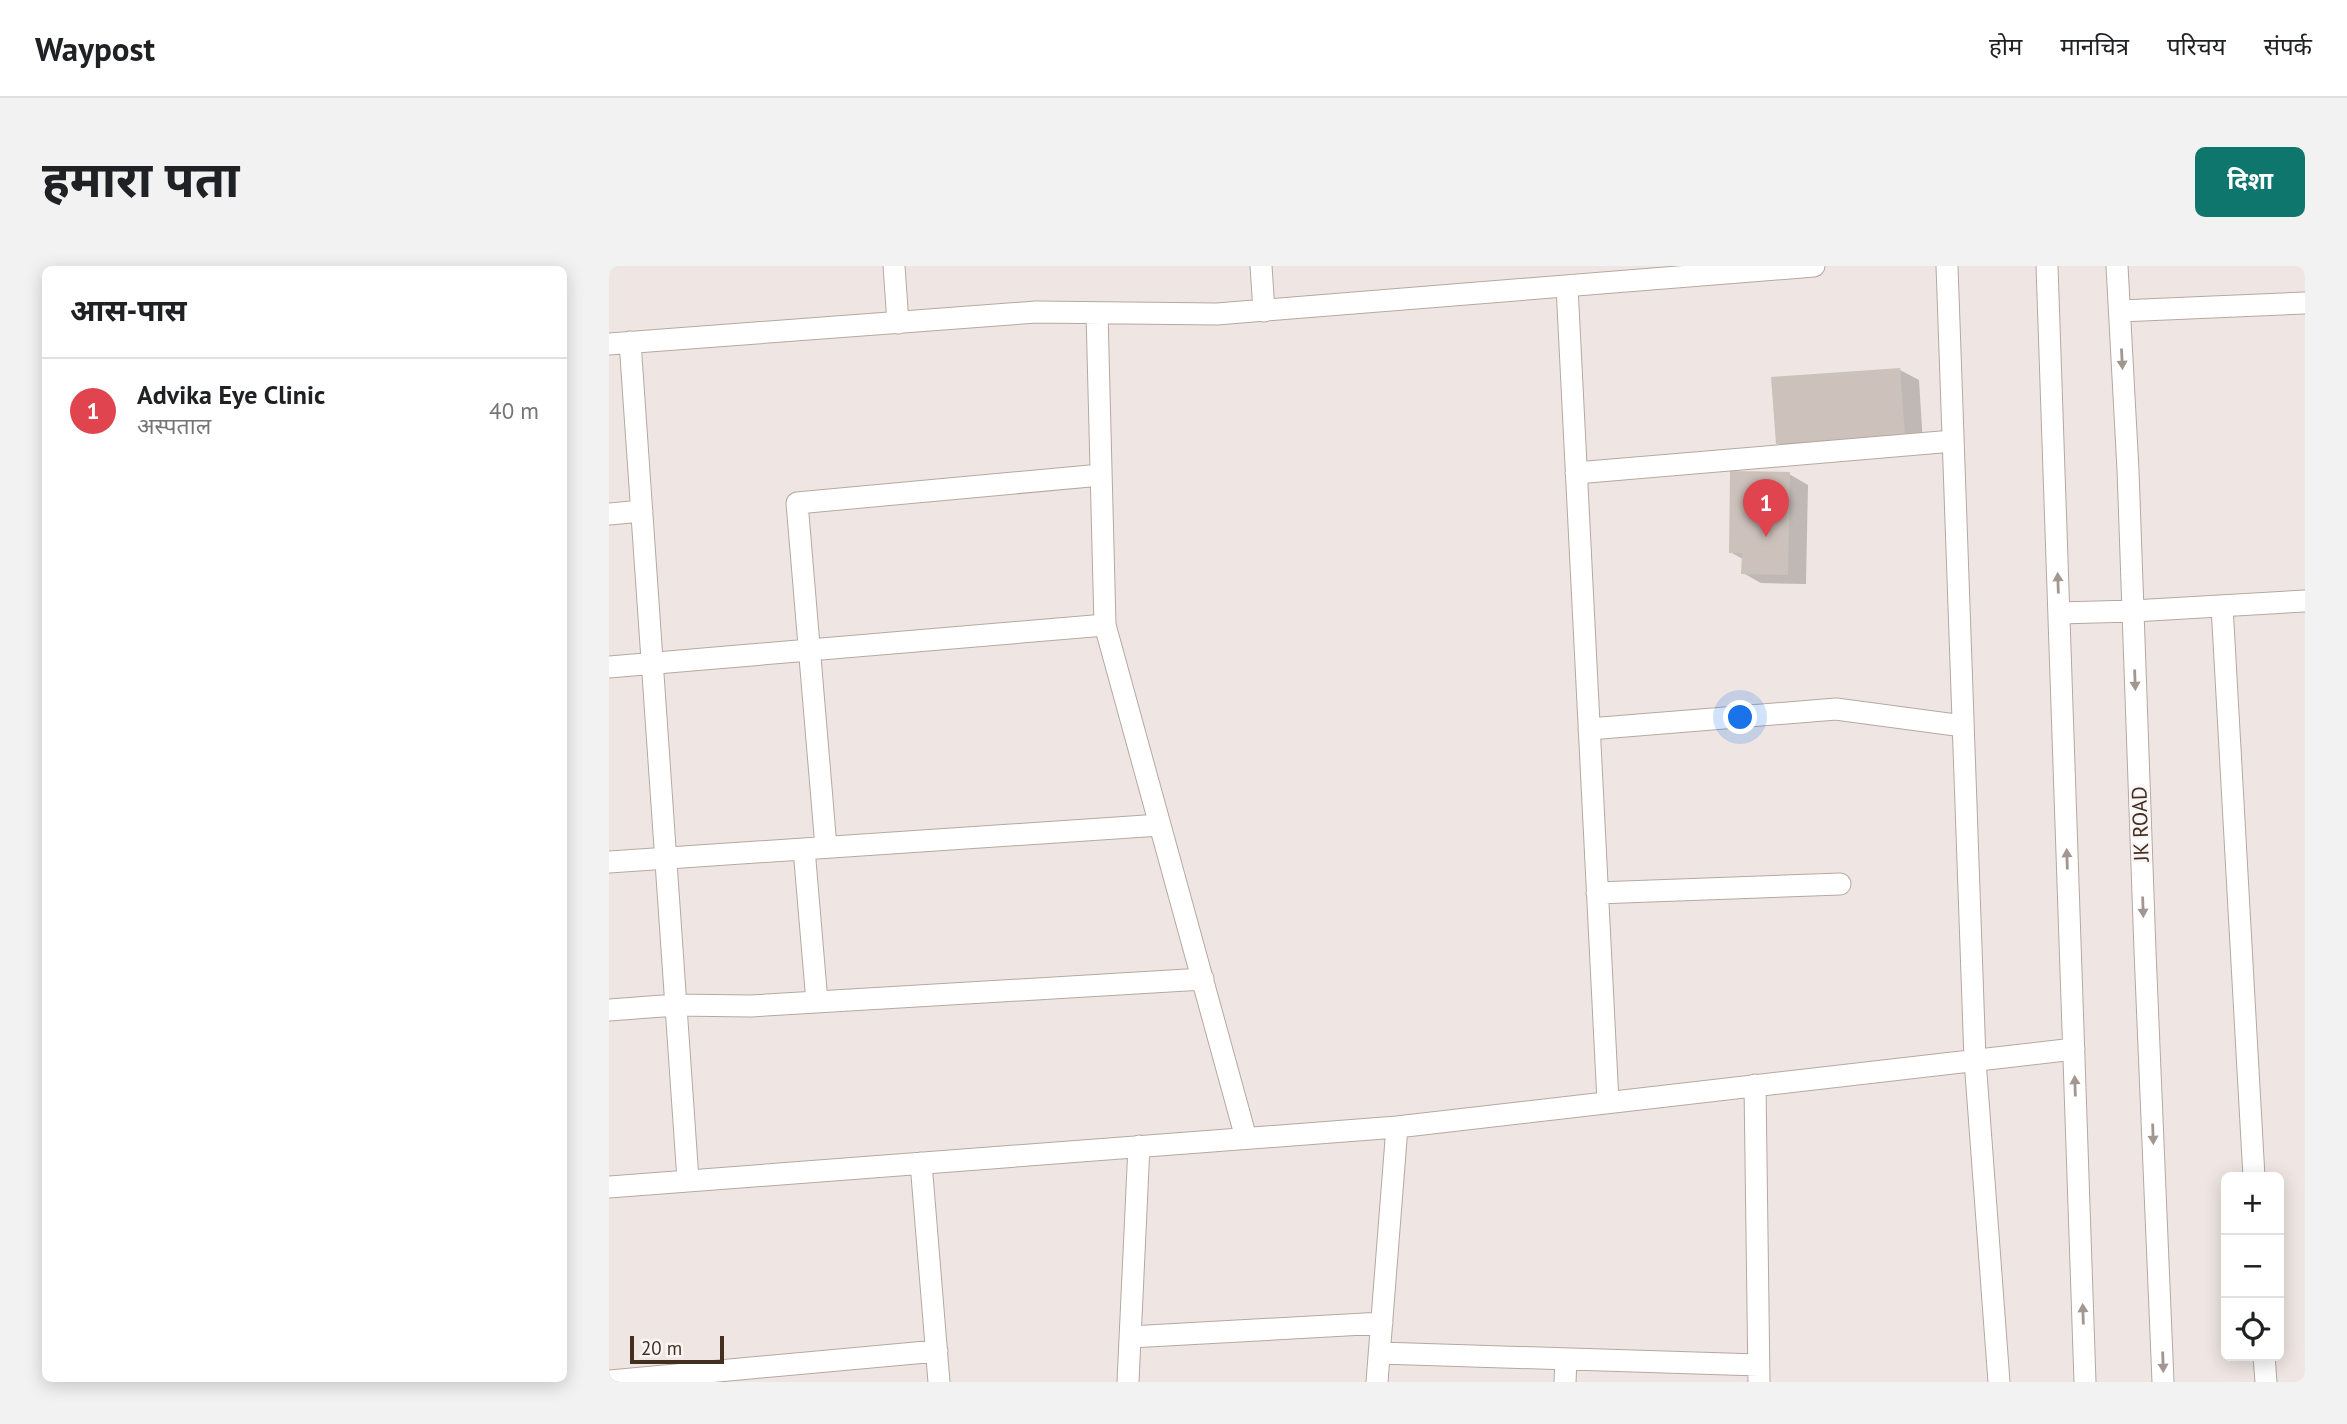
<!DOCTYPE html>
<html lang="hi">
<head>
<meta charset="utf-8">
<style>
	:root { --surface:#fff; --page:#f2f2f2; --text:#202124; --muted:#757577; --line:#e0e0e0; --accent:#0f766e }
	body { margin:0; font-family:"PT Sans","Noto Sans Devanagari",sans-serif; background:var(--page); color:var(--text) }
	.controls { position:absolute; right:21px; bottom:21px; display:grid; overflow:hidden; border-radius:10px; box-shadow:0 4px 18px #0003 }
	.controls button { width:63px; height:63px; display:grid; place-items:center; padding:0; border:0; border-bottom:2px solid var(--line); background:var(--surface); color:var(--text); font:35px sans-serif }
	.scale { position:absolute; left:21px; bottom:18px; width:94px; box-sizing:border-box; padding-left:7px; border:4px solid #432f20; border-top:0; font-size:19px; line-height:24px; white-space:nowrap; color:#432f20; -webkit-text-stroke:5px #faf5f4; paint-order:stroke }
	.you { position:absolute; left:1132px; top:452px; width:24px; height:24px; margin:-18px; border:5px solid #fff; border-radius:50%; background:#1a73e8; box-shadow:0 0 0 10px #1a73e833 }
	.badge { display:grid; place-items:center; width:46px; height:46px; border-radius:50%; background:var(--accent); color:#fff; font-size:23px; font-weight:700 }
	.pin { position:absolute; translate:-50% -58px; filter:drop-shadow(0 2px 4px #0008) }
	.pin::after { content:''; position:absolute; top:37px; width:24px; height:21px; background:inherit; clip-path:polygon(0 0,100% 0,50% 100%) }
	.list { margin:0; padding:0; list-style:none }
	h2 { display:flex; justify-content:space-between; align-items:center; height:91px; margin:0; padding:0 28px; font-size:30px }
	h2 small { font-size:23px; font-weight:400; color:var(--muted) }
	.list li { display:grid; grid-template-columns:46px 1fr auto; gap:21px; align-items:center; box-sizing:border-box; height:105px; padding:0 28px; border-top:2px solid var(--line) }
	.list b { display:block; font-size:26px; white-space:nowrap }
	.list p { margin:0; font-size:23px; white-space:nowrap; color:var(--muted) }
	.list em { font-size:23px; font-style:normal; color:var(--muted) }
	.icon { flex:none; width:38px; height:38px; fill:none; stroke:currentColor; stroke-width:2; stroke-linecap:round; stroke-linejoin:round }
	.map { position:relative; flex:none; width:1696px; height:1116px; overflow:hidden; border-radius:10px }
	header { display:flex; align-items:center; gap:42px; box-sizing:border-box; height:98px; padding:0 35px; background:var(--surface); border-bottom:2px solid var(--line) }
	header strong { font-size:33px }
	nav { display:flex; gap:38px; margin-inline-start:auto; font-size:24px }
	.intro { display:flex; align-items:center; justify-content:space-between; box-sizing:border-box; height:168px; padding:0 42px }
	h1 { margin:0; font-size:49px }
	.button { padding:18px 32px; border-radius:10px; background:var(--accent); color:#fff; font-size:24px; font-weight:700 }
	main { display:flex; gap:42px; padding:0 42px }
	aside { flex:1; background:var(--surface); border-radius:10px; box-shadow:0 4px 18px #0003 }
	.map>svg:first-child { display:block }
</style>
</head>
<body>
<header>
<strong>Waypost</strong>
<nav><a>होम</a><a>मानचित्र</a><a>परिचय</a><a>संपर्क</a></nav>
</header>
<div class="intro"><h1>हमारा पता</h1><a class="button">दिशा</a></div>
<main>
<aside>
<h2>आस-पास<small></small></h2>
<ul class="list">
<li><span class="badge" style="background:#e0444e">1</span><div><b>Advika Eye Clinic</b><p>अस्पताल</p></div><em>40 m</em></li>
</ul>
</aside>
<div class="map">
<svg width="1696" height="1116" viewBox="0 0 1696 1116">
	<rect width="100%" height="100%" fill="#efe6e3"/>
	<path fill="#0003" d="M1291,104l19,10 4,64 -127,9 -18,-10z
		M1180,208l19,11 -2,99 -45,-1 -18,-10v-14l-13,-7z"/>
	<path fill="#cdc1bb" d="M1291,102l5,67 -129,9 -5,-67z
		M1121,205l60,1 -2,103 -47,-1 1,-21h-13z"/>
	<g fill="none" stroke-linecap="round" stroke-linejoin="round">
		<defs>
			<path id="minor" d="M285,0l4,57
				M652,0l3,45
				M1338,0l28,794 24,322
				M1438,0l38,1116
				M1508,0l11,204 17,481 18,431
				M958,20l41,816
				M1511,45l185,-8
				M488,47l8,312 141,513
				M21,76l58,838
				M0,78l427,-32 181,2 597,-48
				M967,207l377,-32
				M0,248l33,-3
				M1613,340l32,571
				M1450,347l74,-2 172,-10
				M0,401l496,-42
				M980,463l247,-20 127,17
				M217,581l-29,-344 304,-28
				M195,583l13,153
				M0,596l551,-37
				M988,627l243,-9
				M0,744l67,-5 75,1 452,-27
				M1146,819l4,297
				M312,897l18,219
				M0,921l788,-60 677,-78
				M521,1071l252,-14
				M771,1087l378,12
				M1655,1090l2,26
				M0,1115l328,-30
				M519,1116l11,-236
				M768,1116l20,-255
				M956,1116l1,-23"/>
		</defs>
		<use href="#minor" stroke="#b5a8a1" stroke-width="23"/>
		<use href="#minor" stroke="#fff" stroke-width="21"/>
	</g>
	<defs><path id="oneway-solid" d="M-6-.8H1V-3.2L6.5 0L1 3.2V.8H-6Z" transform="scale(1.75)"/></defs>
	<g fill="#a19790">
		<use href="#oneway-solid" transform="translate(1513 93) rotate(87)"/>
		<use href="#oneway-solid" transform="translate(1449 317) rotate(-92)"/>
		<use href="#oneway-solid" transform="translate(1526 414) rotate(88)"/>
		<use href="#oneway-solid" transform="translate(1458 593) rotate(-92)"/>
		<use href="#oneway-solid" transform="translate(1534 641) rotate(88)"/>
		<use href="#oneway-solid" transform="translate(1466 820) rotate(-92)"/>
		<use href="#oneway-solid" transform="translate(1544 868) rotate(88)"/>
		<use href="#oneway-solid" transform="translate(1474 1048) rotate(-92)"/>
		<use href="#oneway-solid" transform="translate(1554 1096) rotate(88)"/>
	</g>
	<g text-anchor="middle" dominant-baseline="central" stroke-width="5" stroke-linejoin="round" paint-order="stroke">
		<g font-size="21" fill="#432f20" stroke="#faf5f4">
			<text transform="translate(1531 558) rotate(-92)">JK ROAD</text>
		</g>
	</g>
</svg>
<div class="controls">
<button>+</button>
<button>−</button>
<button><svg class="icon" aria-label="locate" viewBox="0 0 24 24"><circle cx="12" cy="12" r="6"/><path d="M12 2v4M12 18v4M2 12h4M18 12h4"/></svg></button>
</div>
<div class="scale">20 m</div>
<div class="you"></div>
<div class="pin badge" style="left:1157px;top:271px;background:#e0444e">1</div>
</div>
</main>
</body>
</html>
